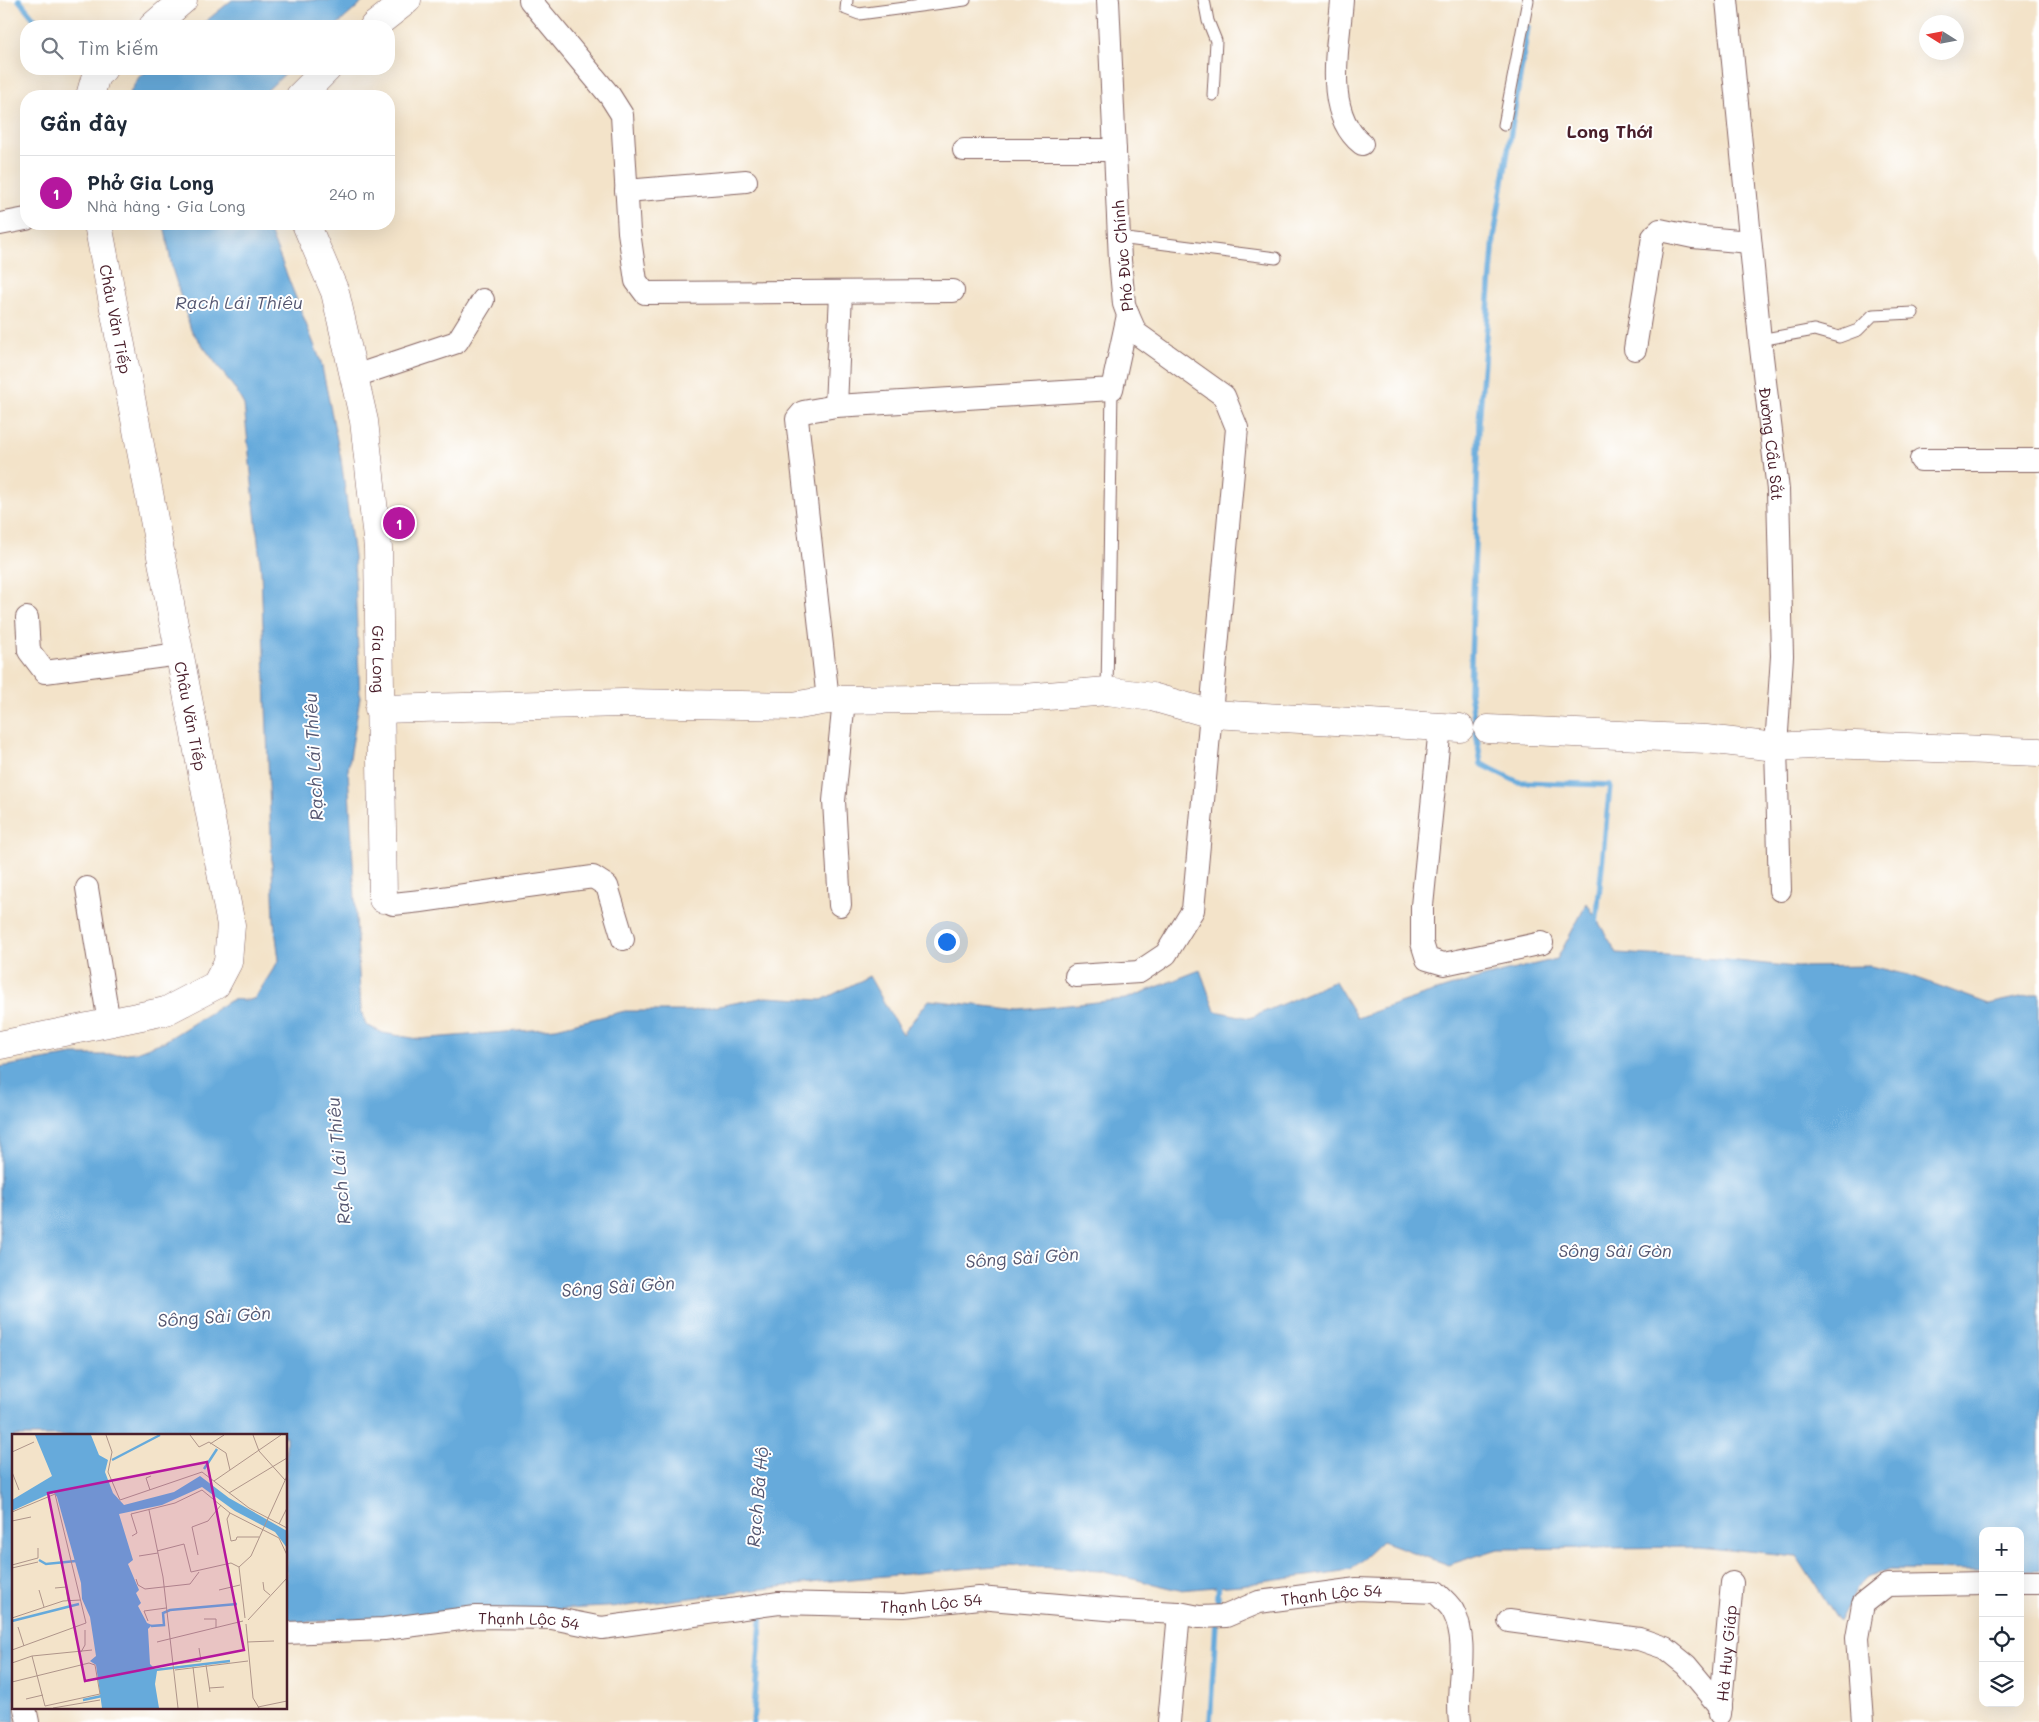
<!DOCTYPE html>
<html lang="vi">
<head>
<meta charset="utf-8">
<style>
	:root { --surface:#fff; --page:#f6f6f7; --text:#1f2937; --muted:#747a83; --line:#e0e1e3; --accent:#b5179e }
	body { margin:0; font-family:Mali,sans-serif; background:var(--page); color:var(--text) }
	.controls { position:absolute; right:15px; bottom:15px; display:grid; overflow:hidden; border-radius:10px; box-shadow:0 5px 20px #0002 }
	.controls button { width:45px; height:45px; display:grid; place-items:center; padding:0; border:0; border-bottom:1px solid var(--line); background:var(--surface); color:var(--text); font:25px sans-serif }
	.compass { position:absolute; left:1919px; top:15px; width:45px; height:45px; border-radius:50%; background:var(--surface); box-shadow:0 5px 20px #0002; rotate:281deg }
	.you { position:absolute; left:946px; top:941px; width:18px; height:18px; margin:-12px; border:4px solid #fff; border-radius:50%; background:#1a73e8; box-shadow:0 0 0 8px #1a73e833 }
	.badge { display:grid; place-items:center; width:32px; height:32px; border-radius:50%; background:var(--accent); color:#fff; font-size:16px; font-weight:700 }
	.pin { position:absolute; translate:-50% -50%; border:2px solid #fff; box-shadow:0 1px 5px #0006 }
	.list { margin:0; padding:0; list-style:none }
	h2 { display:flex; justify-content:space-between; align-items:center; height:65px; margin:0; padding:0 20px; font-size:21px }
	h2 small { font-size:16px; font-weight:400; color:var(--muted) }
	.list li { display:grid; grid-template-columns:32px 1fr auto; gap:15px; align-items:center; box-sizing:border-box; height:75px; padding:0 20px; border-top:1px solid var(--line) }
	.list b { display:block; font-size:19px; white-space:nowrap }
	.list p { margin:0; font-size:16px; white-space:nowrap; color:var(--muted) }
	.list em { font-size:16px; font-style:normal; color:var(--muted) }
	.icon { flex:none; width:28px; height:28px; fill:none; stroke:currentColor; stroke-width:2; stroke-linecap:round; stroke-linejoin:round }
	.map { position:relative; flex:none; width:2039px; height:1722px; overflow:hidden }
	.search { position:absolute; background:var(--surface); box-shadow:0 5px 20px #0002; left:20px; top:20px; width:375px; height:55px; display:flex; align-items:center; gap:12px; box-sizing:border-box; padding:0 18px; border-radius:20px; color:var(--muted); font-size:19px }
	.panel { position:absolute; background:var(--surface); box-shadow:0 5px 20px #0002; left:20px; top:90px; width:375px; height:140px; border-radius:20px }
	.map>svg:first-child { display:block }
</style>
</head>
<body>
<div class="map">
<svg width="2039" height="1722" viewBox="0 0 2039 1722">
	<rect width="100%" height="100%" fill="#fff"/>
	<filter id="ink" filterUnits="userSpaceOnUse"><feTurbulence type="fractalNoise" baseFrequency=".02" numOctaves="2"/><feDisplacementMap in="SourceGraphic" scale="10" xChannelSelector="R" yChannelSelector="G"/><feConvolveMatrix kernelMatrix="1 2 1 2 8 2 1 2 1" color-interpolation-filters="sRGB"/></filter>
	<filter id="wash" filterUnits="userSpaceOnUse"><feTurbulence type="fractalNoise" baseFrequency=".0096" numOctaves="4" result="noise"/><feDisplacementMap in="SourceGraphic" scale="20" xChannelSelector="R" yChannelSelector="G"/><feGaussianBlur stdDeviation="1.12" result="paint"/><feColorMatrix in="noise" values="0 0 0 0 0 0 0 0 0 0 0 0 0 0 0 0 0 1.4 0 .05"/><feComposite in="paint" operator="in"/></filter>
	<g filter="url(#wash)">
		<rect width="100%" height="100%" fill="#f3e3c9"/>
		<path fill="#66aadb" stroke="#586483" d="M232,0h133l-29,26h-136z
			M150,69h140l-29,27h-133l11,-19z
			M164,224h103l54,138 20,97 13,98 6,140 -12,73 13,240 5,15 17,8 35,6 138,-11 69,-17h67l74,-14 56,3 47,-24 33,58 27,-34 92,10 105,-11 74,-29 15,41 35,7 85,-37 22,37c67,-25 130,-43 200,-59l30,-56 30,50 99,6 80,8 74,-1 39,9 80,29 50,-11v578h-19v-40h-37v39l-94,-1 -22,9 -11,11 -17,33 -42,-65 -97,-10 -202,2 -50,16 -66,-24 -31,29 -111,15 -61,5 -79,-19 -94,-6 -187,17 -193,24 -340,17v-187h-272l1,286h-15v-655l73,-12h37l26,-3 29,-11 64,-40c8,-4 17,2 26,-3l24,-38 -5,-39 -13,-350 -17,-166 -9,-16 -44,-59 -19,-62z"/>
		<g fill="none" stroke-linecap="round" stroke-linejoin="round">
			<path stroke="#66aadb" stroke-width="5.5" d="M19,0l21,26
				M1528,27l-34,210 -15,185 -9,270 11,72 37,18 92,3 -14,139
				M1217,1613l2,-34
				M753,1722l9,-112
				M1210,1722l6,-100"/>
		</g>
	</g>
	<g filter="url(#ink)">
		<g fill="none" stroke-linecap="round" stroke-linejoin="round">
			<defs>
				<path id="service" d="M847,0l-1,9 13,5 106,-14
					M1204,0l4,21 8,20 -3,54
					M1504,125l24,-125
					M1119,238l157,20
					M1760,340l54,-10 25,7 19,-7 15,-15 40,-2
					M1107,691l5,-302"/>
				<g id="minor">
					<path d="M530,0l80,96 12,19 7,117 7,49 9,12 308,-2"/>
					<path d="M1342,0c-3,45 -20,112 20,144"/>
					<path id="s1" d="M1727,0l33,340 18,150 4,166 -6,91 4,143"/>
					<path d="M964,150h151"/>
					<path d="M626,191l120,-10"/>
					<path d="M0,224l26,-5"/>
					<path d="M1635,349l18,-112 7,-7 33,7 57,5"/>
					<path d="M355,376l102,-34 26,-42"/>
					<path d="M836,406l5,-113"/>
					<path d="M1921,460h118"/>
					<path d="M27,618l2,33 16,21 134,-18"/>
					<path d="M828,700l-31,-281 6,-7 33,-6 276,-17 16,-74 -4,-11 -4,-44 -12,-260"/>
					<path d="M1440,727l-18,179v37l5,16 17,5 98,-21"/>
					<path d="M87,888l22,135"/>
					<path d="M383,899l10,5 28,-3 172,-24 14,9 16,53"/>
					<path d="M840,905l-6,-104 10,-101"/>
					<path d="M1076,976l63,-4 27,-18 27,-44 44,-482 -13,-32 -88,-63 -8,-18"/>
					<path d="M2020,1582h19"/>
					<path d="M1509,1621l130,18 26,9 21,17 35,42"/>
					<path id="s2" d="M286,1633l98,-4 92,-12 76,1 50,10 177,-25 125,3 75,-8 139,12 61,3 20,4 27,-1 33,-14 98,-13 79,3c5,6 15,13 18,21 16,32 1,74 6,109"/>
					<path d="M25,1708l3,14"/>
					<path id="s3" d="M1720,1714l12,-131"/>
					<path d="M1169,1722l10,-109"/>
					<path d="M1863,1722l-6,-84 6,-34 24,-19 96,-2"/>
				</g>
				<g id="tertiary">
					<path d="M153,26l30,-26"/>
					<path d="M374,26l33,-26"/>
					<path d="M90,96l6,-21 7,-6"/>
					<path d="M300,96l27,-27"/>
					<path id="s4" d="M306,224l29,68 29,129 14,127 5,351"/>
					<path d="M379,709l245,-6 169,3 35,-6 196,-2 83,-7 45,6 60,17 248,14"/>
					<path d="M1488,729l218,10 70,8 52,-3 211,8"/>
					<path d="M0,1045l166,-34 50,-26 12,-23 3,-37 -133,-701"/>
				</g>
			</defs>
			<use href="#service" stroke="#856462" stroke-width="13"/>
			<use href="#minor" stroke="#856462" stroke-width="24"/>
			<use href="#tertiary" stroke="#856462" stroke-width="29"/>
			<use href="#service" stroke="#fff" stroke-width="11"/>
			<use href="#minor" stroke="#fff" stroke-width="22"/>
			<use href="#tertiary" stroke="#fff" stroke-width="28"/>
		</g>
	</g>
	<g text-anchor="middle" dominant-baseline="central" stroke-width="4" stroke-linejoin="round" paint-order="stroke">
		<g font-size="16" fill="#4a1f2b" stroke="#fff">
			<text transform="translate(1122 256) rotate(-95)">Phó Đức Chính</text>
			<text transform="translate(116 319) rotate(79)">Châu Văn Tiếp</text>
			<text stroke="none"><textPath href="#s1" startOffset="446">Đường Cầu Sắt</textPath></text>
			<text stroke="none"><textPath href="#s4" startOffset="445">Gia Long</textPath></text>
			<text transform="translate(191 716) rotate(79)">Châu Văn Tiếp</text>
			<text stroke="none"><textPath href="#s2" startOffset="1054">Thạnh Lộc 54</textPath></text>
			<text stroke="none"><textPath href="#s2" startOffset="649">Thạnh Lộc 54</textPath></text>
			<text stroke="none"><textPath href="#s2" startOffset="244">Thạnh Lộc 54</textPath></text>
			<text stroke="none"><textPath href="#s3" startOffset="61">Hà Huy Giáp</textPath></text>
		</g>
		<g font-size="18" font-weight="bold" fill="#4a1f2b" stroke="#fff">
			<text x="1610" y="131">Long Thới</text>
		</g>
		<g font-size="18" font-style="italic" fill="#555771" stroke="#fff">
			<text x="239" y="302">Rạch Lái Thiêu</text>
			<text transform="translate(313 757) rotate(-93)">Rạch Lái Thiêu</text>
			<text transform="translate(338 1161) rotate(-95)">Rạch Lái Thiêu</text>
			<text x="1615" y="1250">Sông Sài Gòn</text>
			<text transform="translate(1022 1257) rotate(-4)">Sông Sài Gòn</text>
			<text transform="translate(618 1286) rotate(-4)">Sông Sài Gòn</text>
			<text transform="translate(214 1316) rotate(-4)">Sông Sài Gòn</text>
			<text transform="translate(757 1497) rotate(-85)">Rạch Bá Hộ</text>
		</g>
	</g>
	<g transform="translate(12 1434)">
		<rect width="275" height="275" fill="#f3e3c9"/>
		<path d="M23,1h56l8,20 9,5 -3,12 8,21 11,12 50,-13 26,-16 29,22 58,33v17l-12,-16 -40,-21 -33,-24 -40,18 -43,9 14,46 -5,4 11,26 -3,3 5,10 -3,3 9,17 5,2 -4,4 2,35 7,7 -2,13 4,24h-57l-6,-43 -6,-4 6,-5 -6,-39 -8,-18 -1,-16 -24,-86 -3,-4 -7,2 -35,16v-11l40,-24z" fill="#66aadb"/>
		<path fill="none" stroke="#66aadb" stroke-width="2.5" d="M100,26l48,-25M192,35l13,-20M27,126l7,4 30,-3M0,187l67,-17M139,192l13,-1 -1,-12 7,-3 67,-6M143,236l75,-9M71,266l19,-4"/>
		<path fill="none" stroke="#af958a" stroke-width="1" d="M94,1l6,17 -4,20 12,28 82,-28 47,36 38,20M178,1l9,12 10,-5 17,11 4,17M241,1l6,16 26,29M198,10l14,-9M0,18l22,-10M0,38l7,18M202,47l67,-46M138,56l-4,-12 5,-2M217,59l58,-35M137,76l14,67 15,131M0,78l43,-18 31,129 -74,27M218,79l-3,6 4,22 5,-1 1,-3h22M0,87l19,-4M267,90l8,-16M120,102l5,-3 -6,-19 44,-11 27,-13 28,23 49,25 8,17M145,117l27,-7 7,28 40,-9 8,4M186,121l-6,-28 16,-6 13,-16M127,122l19,-3M0,131l26,-7v-10M0,134l26,-6M124,145l2,6 7,4 45,-5 9,-12M251,148l1,8 6,5M43,154l11,-1 2,14M27,156l5,17M207,156l21,-5M0,184l51,-17 17,-1M233,184l-6,-51 12,-11 36,-80M192,185h12v9M236,186l39,-42M136,187l-4,-10 22,-3M234,190l7,74 6,10M6,193l6,19M145,208l86,-21M235,208l27,-1M69,218l4,-7v-15M20,222l13,50M0,229l20,-7 60,-6M163,230l26,-3 -2,-13M194,231l4,27M181,233l5,41M163,236l73,-9M0,248l77,-19 6,2 5,29 -55,12M197,254l15,-1M14,265l17,-4M246,273l29,-6M41,274l47,-8"/>
		<path fill="#b5179e" fill-opacity="0.15" stroke="#b5179e" stroke-width="2.5" d="M195,28l37,188 -159,31 -37,-188z"/>
		<rect width="275" height="275" fill="none" stroke="#4a1f2b" stroke-width="2.5"/>
	</g>
</svg>
<div class="controls">
<button>+</button>
<button>−</button>
<button><svg class="icon" aria-label="locate" viewBox="0 0 24 24"><circle cx="12" cy="12" r="6"/><path d="M12 2v4M12 18v4M2 12h4M18 12h4"/></svg></button>
<button><svg class="icon" aria-label="layers" viewBox="0 0 24 24"><path d="M12 4l9 5-9 5-9-5zM3 14l9 5 9-5"/></svg></button>
</div>
<svg class="compass" viewBox="-18 -18 36 36"><path d="M0-13l5 13h-10z" fill="#e53935"/><path d="M0 13l5-13h-10z" fill="#747a83"/></svg>
<div class="you"></div>
<div class="pin badge" style="left:399px;top:523px">1</div>
<div class="search"><svg class="icon" aria-label="search" viewBox="0 0 24 24"><circle cx="10" cy="10" r="6"/><path d="M15 15l6 6"/></svg>Tìm kiếm</div>
<section class="panel">
<h2>Gần đây<small></small></h2>
<ul class="list">
<li><span class="badge">1</span><div><b>Phở Gia Long</b><p>Nhà hàng · Gia Long</p></div><em>240 m</em></li>
</ul>
</section>
</div>
</body>
</html>
